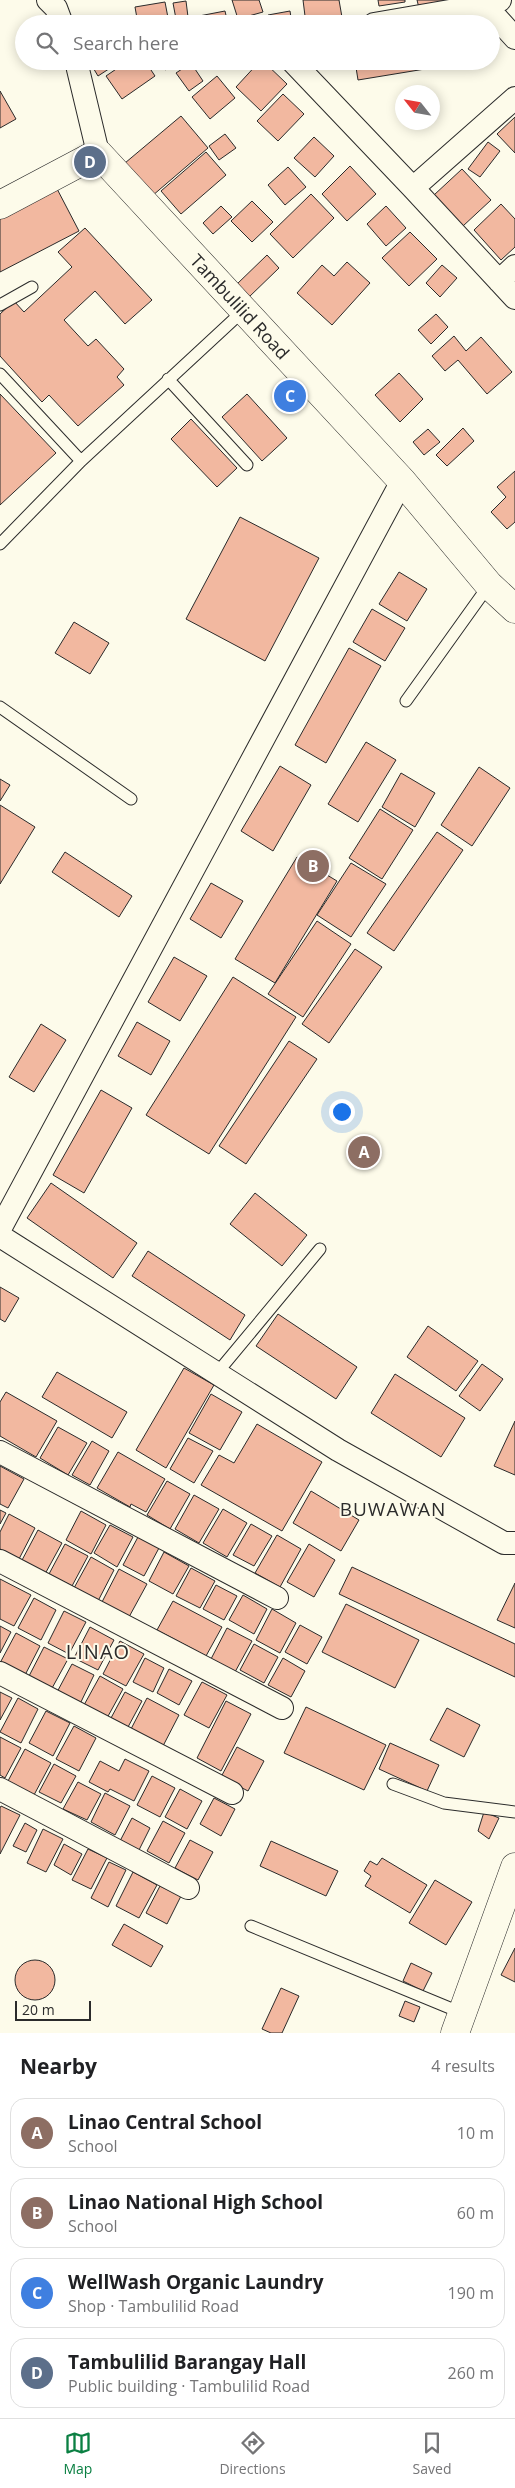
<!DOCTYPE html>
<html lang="en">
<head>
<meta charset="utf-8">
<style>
	:root { --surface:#fff; --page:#f2f2f2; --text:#202124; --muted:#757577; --line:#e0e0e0; --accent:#0b8043 }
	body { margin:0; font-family:"Open Sans",sans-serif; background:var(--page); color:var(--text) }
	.compass { position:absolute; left:395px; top:85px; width:45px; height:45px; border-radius:50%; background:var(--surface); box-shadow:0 2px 12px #0003; rotate:301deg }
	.scale { position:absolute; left:15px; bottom:12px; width:76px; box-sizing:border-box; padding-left:5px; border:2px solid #2b2b2b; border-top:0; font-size:14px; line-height:18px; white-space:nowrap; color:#2b2b2b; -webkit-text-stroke:4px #fdfbea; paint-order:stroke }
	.you { position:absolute; left:341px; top:1111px; width:18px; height:18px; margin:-12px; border:4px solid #fff; border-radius:50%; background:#1a73e8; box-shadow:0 0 0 8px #1a73e833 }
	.badge { display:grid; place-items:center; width:32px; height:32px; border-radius:50%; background:var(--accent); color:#fff; font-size:16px; font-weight:700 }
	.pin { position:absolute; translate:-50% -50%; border:2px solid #fff; box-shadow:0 1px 5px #0006 }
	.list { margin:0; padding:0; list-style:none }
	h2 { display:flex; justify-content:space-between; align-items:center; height:65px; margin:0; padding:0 20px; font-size:21px }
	h2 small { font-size:16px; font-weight:400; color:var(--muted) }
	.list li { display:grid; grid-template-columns:32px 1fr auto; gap:15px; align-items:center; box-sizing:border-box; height:70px; margin:0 10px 10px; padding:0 10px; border:1px solid var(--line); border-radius:15px }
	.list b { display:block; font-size:19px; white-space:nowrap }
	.list p { margin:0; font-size:16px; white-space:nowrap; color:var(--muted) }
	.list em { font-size:16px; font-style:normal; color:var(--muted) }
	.icon { flex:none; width:28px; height:28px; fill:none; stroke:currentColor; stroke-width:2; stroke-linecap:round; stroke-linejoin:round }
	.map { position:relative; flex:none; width:515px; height:2033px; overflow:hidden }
	.search { position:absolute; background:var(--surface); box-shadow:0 2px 12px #0003; left:15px; right:15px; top:15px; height:55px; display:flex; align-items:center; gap:12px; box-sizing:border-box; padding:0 18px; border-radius:28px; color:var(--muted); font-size:19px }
	.sheet { height:385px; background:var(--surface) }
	nav { display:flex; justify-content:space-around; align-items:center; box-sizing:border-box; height:70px; border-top:1px solid var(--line); background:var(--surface); font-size:14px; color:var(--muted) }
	nav a { display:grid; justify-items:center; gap:2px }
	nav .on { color:var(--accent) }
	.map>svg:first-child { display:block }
</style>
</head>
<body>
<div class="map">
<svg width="515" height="2033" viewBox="0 0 515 2033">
	<rect width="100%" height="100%" fill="#fdfbea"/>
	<path fill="#f2b8a0" stroke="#2b2b2b" d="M232,0h27l4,12 -25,7z
		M303,0h36l4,23 -37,1z
		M378,0h27v2l-26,4z
		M417,0h39l-37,8z
		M186,1l2,16 -12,2 -3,-16z
		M165,2l4,21 -31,1 -3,-17z
		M225,11l3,13h-28l-1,-8z
		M290,11l2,13h-22l-2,-9z
		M89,61h32l-23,15z
		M128,61h17l10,15 -33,23 -16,-23z
		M160,61h20l-15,9z
		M260,61h3l24,23 -26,27 -25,-24z
		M355,61h69l1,8 -67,11z
		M191,63l12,18 -14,10 -13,-18z
		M217,76l18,22 -25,21 -18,-22z
		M0,91l16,28 -16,9z
		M283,94l21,20 -26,27 -21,-20z
		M181,116l27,32 -56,48 -27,-33z
		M515,117v36l-18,-19z
		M225,134l11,14 -17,12 -10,-14z
		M314,137l20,19 -19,21 -21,-19z
		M488,142l12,9 -20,26 -12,-8z
		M206,152l20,23 -45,39 -20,-23z
		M350,166l26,28 -29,27 -25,-27z
		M288,167l18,20 -21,18 -17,-20z
		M462,169l29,31 -28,26 -29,-31z
		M55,185l24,46 -79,41v-58z
		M311,194l23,24 -41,40 -23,-24z
		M252,201l21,21 -21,20 -21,-21z
		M501,204l14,15v28l-14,13 -27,-30z
		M221,206l11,11 -19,17 -10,-11z
		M386,206l20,22 -20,18 -19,-22z
		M85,228l67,72 -27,24 -30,-33 -31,29 24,26 8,-7 28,30 -7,8 7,8 -46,41 -29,-31 -7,7 -42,-46v-42l14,-13 10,11 48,-45 -14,-15z
		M410,232l27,27 -28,27 -27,-28z
		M267,255l12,13 -31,30 -12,-13z
		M347,262l23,21 -38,42 -35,-32 25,-28 12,11z
		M442,265l15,13 -17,19 -14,-14z
		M436,314l12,13 -17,17 -13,-14z
		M454,336l12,15 15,-14 31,35 -25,22 -29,-34 -13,11 -13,-15z
		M399,373l24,26 -23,23 -25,-27z
		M0,394l56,59 -56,52z
		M247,394l40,44 -25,23 -40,-44z
		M191,419l46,49 -20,19 -46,-48z
		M463,428l11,13 -27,25 -11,-11z
		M428,429l12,13 -16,13 -11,-13z
		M515,471v51l-8,7 -16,-17 15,-15 -9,-10z
		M240,517l79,41 -54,103 -79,-42z
		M399,572l28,17 -20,32 -28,-17z
		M372,609l33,19 -20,33 -32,-19z
		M74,622l35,21 -19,31 -35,-21z
		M349,648l32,18 -55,97 -31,-18z
		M366,742l30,18 -38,62 -30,-18z
		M280,766l31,19 -38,66 -32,-20z
		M479,767l31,21 -38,58 -31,-21z
		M401,773l34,20 -20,34 -33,-20z
		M0,779l10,6 -10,16z
		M0,805l35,22 -35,57z
		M380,809l33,21 -31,49 -33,-21z
		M437,832l26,18 -69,101 -27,-18z
		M65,852l67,44 -13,21 -67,-45z
		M297,857l40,24 -62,102 -40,-24z
		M351,863l35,21 -35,53 -34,-22z
		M211,883l32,18 -22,37 -31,-19z
		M317,921l34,23 -48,73 -35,-23z
		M355,949l27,18 -53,76 -27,-19z
		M174,957l33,19 -27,45 -32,-19z
		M233,977l63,40 -87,137 -63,-39z
		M137,1022l33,19 -19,34 -33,-19z
		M41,1024l25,16 -32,52 -25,-15z
		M289,1041l28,18 -71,105 -27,-18z
		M101,1090l31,18 -48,85 -31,-18z
		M51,1183l86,60 -24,35 -86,-60z
		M255,1193l52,42 -25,31 -52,-42z
		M148,1251l97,64 -15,25 -98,-64z
		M0,1287l19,11 -14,24 -5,-3z
		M278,1314l79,53 -21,32 -80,-53z
		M428,1326l50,35 -22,30 -49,-34z
		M482,1364l21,15 -23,32 -21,-15z
		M184,1368l30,17 -48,83 -30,-18z
		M57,1372l70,40 -15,26 -70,-41z
		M395,1374l70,44 -24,39 -70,-44z
		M6,1392l51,29 -21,36 -36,-21v-34z
		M211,1394l31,18 -22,38 -31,-17z
		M515,1421v54l-21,-9z
		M257,1424l65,38 -40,69 -81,-46 18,-30 15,8z
		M58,1427l29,16 -19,32 -28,-17z
		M188,1438l25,13 -19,32 -24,-14z
		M92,1441l17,10 -19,34 -18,-10z
		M118,1452l47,27 -19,33 -15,-8 -1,3 -33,-19z
		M0,1466l24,13 -16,29 -8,-4z
		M167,1481l23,13 -20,35 -23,-14z
		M311,1491l48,29 -18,31 -48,-28z
		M194,1495l25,14 -20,34 -24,-14z
		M223,1509l24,14 -20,34 -24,-14z
		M0,1510l6,3 -6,11z
		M81,1511l25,14 -15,29 -25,-14z
		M9,1514l26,14 -16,31 -19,-10v-17z
		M251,1524l21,12 -18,30 -21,-11z
		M110,1525l23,12 -16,30 -23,-14z
		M38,1530l24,13 -17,31 -24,-12z
		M277,1535l24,14 -21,38 -25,-14z
		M138,1537l21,11 -15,28 -21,-11z
		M65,1544l23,12 -16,30 -23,-12z
		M309,1544l26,16 -21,37 -27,-15z
		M164,1552l25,14 -16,28 -24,-13z
		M91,1557l23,13 -16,31 -24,-13z
		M352,1567l163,77v33l-176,-83z
		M191,1568l24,13 -15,27 -24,-12z
		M119,1569l28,15 -18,33 -27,-15z
		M0,1579l31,16 -17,31 -14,-7z
		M515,1583v45l-18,-8z
		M216,1585l21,11 -13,24 -21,-11z
		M243,1595l24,14 -13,25 -25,-14z
		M34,1598l22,12 -15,30 -23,-12z
		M173,1601l49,26 -16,29 -49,-26z
		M346,1604l73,36 -24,48 -73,-36z
		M272,1609l24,14 -16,30 -24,-13z
		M64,1611l22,11 -17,32 -21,-11z
		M300,1625l22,12 -15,27 -22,-12z
		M0,1626l11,6 -11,21z
		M90,1627l24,13 -16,30 -24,-12z
		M227,1628l25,13 -17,31 -24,-13z
		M16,1633l24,13 -16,31 -24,-14z
		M120,1641l24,13 -18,32 -23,-12z
		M254,1644l24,13 -14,26 -24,-13z
		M44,1647l24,12 -17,31 -23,-12z
		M145,1658l19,10 -11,24 -20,-10z
		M283,1658l22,13 -14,26 -23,-12z
		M72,1664l22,11 -15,31 -23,-12z
		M169,1669l23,12 -13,24 -22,-12z
		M100,1676l23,13 -16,29 -23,-13z
		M202,1682l25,13 -18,33 -25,-13z
		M0,1692l12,6 -12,22z
		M125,1692l17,9 -14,26 -17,-9z
		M18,1698l20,11 -17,34 -21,-11z
		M147,1698l32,17 -16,31 -32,-17z
		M226,1701l25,13 -30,57 -24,-13z
		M306,1707l80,38 -22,45 -80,-37z
		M447,1708l33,17 -16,32 -34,-17z
		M46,1711l24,12 -17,33 -24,-13z
		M74,1726l22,12 -17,33 -23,-12z
		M0,1737l21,11 -16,30 -5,-3z
		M390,1743l49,22 -12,26 -48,-22z
		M237,1747l27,14 -16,30 -27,-14z
		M25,1749l26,14 -17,32 -26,-14z
		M125,1759l24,12 -15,30 -24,-12 -2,3 -19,-10 11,-21 19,10z
		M54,1764l22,12 -15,27 -22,-11z
		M152,1776l23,12 -15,29 -23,-12z
		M78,1782l23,12 -14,26 -24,-11z
		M180,1789l22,12 -15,28 -22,-12z
		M105,1793l25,13 -15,29 -24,-13z
		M214,1798l21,11 -14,27 -21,-12z
		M1,1806l19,9 -20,39v-46z
		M484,1812l15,6 -10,21 -11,-8z
		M132,1818l18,10 -11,22 -19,-9z
		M163,1821l22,12 -16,30 -22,-12z
		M25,1823l12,7 -11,22 -13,-6z
		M43,1829l20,10 -17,33 -19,-9z
		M190,1840l23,12 -15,28 -23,-12z
		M271,1841l67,30 -12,25 -66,-30z
		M64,1844l18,10 -11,21 -17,-10z
		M88,1849l19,9 -16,31 -19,-9z
		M382,1858l45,27 -17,28 -45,-27 6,-10 -7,-5 6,-10 7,4z
		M109,1862l17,8 -18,37 -17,-9z
		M133,1872l24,13 -18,33 -23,-12z
		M435,1880l37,22 -26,43 -37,-22z
		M160,1886l21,10 -14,28 -21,-11z
		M124,1924l39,22 -12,21 -39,-22z
		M515,1948v34l-14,-7z
		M15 1980a20 20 0 1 1 40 0a20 20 0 1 1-40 0Z
		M411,1963l21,10 -9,18 -20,-10z
		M281,1988l18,8 -17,37h-11l-9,-4z
		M405,2001l15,6 -6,15 -15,-6z"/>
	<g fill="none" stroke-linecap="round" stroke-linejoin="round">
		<defs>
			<path id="service" d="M0,305l32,-18
				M0,374l81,87
				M168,379l79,86
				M0,544l81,-83 163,-151
				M406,701l83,-116
				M0,707l131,92
				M217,1373l103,-124
				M393,1784l51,19 71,9
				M251,1926l211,87"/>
			<path id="minor" d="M48,0l8,8 6,16
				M485,5l30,33
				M374,24l111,-19 15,-5
				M76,61l22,92
				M292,61l121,127 102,110
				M413,188l102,-90
				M499,281l16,-15
				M0,1229l402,-748
				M0,1236l338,214 166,93h11
				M0,1452l277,146
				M0,1561l282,147
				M0,1673l232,120
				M0,1789l188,99"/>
			<g id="tertiary">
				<path id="s1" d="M0,205l98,-52 304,328 87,104 26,24"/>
				<path d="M455,2033l60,-166"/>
			</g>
		</defs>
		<use href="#service" stroke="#2b2b2b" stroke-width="13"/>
		<use href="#minor" stroke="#2b2b2b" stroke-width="24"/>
		<use href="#tertiary" stroke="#2b2b2b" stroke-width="29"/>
		<use href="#service" stroke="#fdfbea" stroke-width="11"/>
		<use href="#minor" stroke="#fdfbea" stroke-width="22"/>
		<use href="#tertiary" stroke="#fdfbea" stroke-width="28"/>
	</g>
	<g text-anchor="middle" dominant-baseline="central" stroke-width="4" stroke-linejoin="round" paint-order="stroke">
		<g font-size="18" fill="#2b2b2b" stroke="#fdfbea">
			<text stroke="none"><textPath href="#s1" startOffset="320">Tambulilid Road</textPath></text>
		</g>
		<g font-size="19" letter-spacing="1" fill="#2b2b2b" stroke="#fdfbea">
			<text x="393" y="1509">BUWAWAN</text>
		</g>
		<g font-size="20" letter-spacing="1" fill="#2b2b2b" stroke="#fdfbea">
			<text x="98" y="1651">LINAO</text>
		</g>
	</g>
</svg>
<svg class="compass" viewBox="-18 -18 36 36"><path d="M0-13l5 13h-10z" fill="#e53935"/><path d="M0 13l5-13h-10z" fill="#757577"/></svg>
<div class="scale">20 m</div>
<div class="you"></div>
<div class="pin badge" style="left:364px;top:1152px;background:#8d6e63">A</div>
<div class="pin badge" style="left:313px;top:866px;background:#8d6e63">B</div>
<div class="pin badge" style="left:290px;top:396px;background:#3f7fe0">C</div>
<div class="pin badge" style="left:90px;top:162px;background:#5c6f8a">D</div>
<div class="search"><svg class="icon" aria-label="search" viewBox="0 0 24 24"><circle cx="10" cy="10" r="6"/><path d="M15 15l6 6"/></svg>Search here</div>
</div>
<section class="sheet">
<h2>Nearby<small>4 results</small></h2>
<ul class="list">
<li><span class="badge" style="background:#8d6e63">A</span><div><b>Linao Central School</b><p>School</p></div><em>10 m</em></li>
<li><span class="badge" style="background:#8d6e63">B</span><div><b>Linao National High School</b><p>School</p></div><em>60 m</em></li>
<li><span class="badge" style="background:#3f7fe0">C</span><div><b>WellWash Organic Laundry</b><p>Shop · Tambulilid Road</p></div><em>190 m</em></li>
<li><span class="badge" style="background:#5c6f8a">D</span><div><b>Tambulilid Barangay Hall</b><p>Public building · Tambulilid Road</p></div><em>260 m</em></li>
</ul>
</section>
<nav>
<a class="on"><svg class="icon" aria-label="map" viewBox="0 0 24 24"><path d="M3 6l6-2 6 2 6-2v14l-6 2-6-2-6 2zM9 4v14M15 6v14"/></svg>Map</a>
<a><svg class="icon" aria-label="directions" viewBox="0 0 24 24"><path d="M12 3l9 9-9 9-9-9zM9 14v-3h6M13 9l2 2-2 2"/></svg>Directions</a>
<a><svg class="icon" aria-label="saved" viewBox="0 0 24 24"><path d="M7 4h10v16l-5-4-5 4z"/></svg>Saved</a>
</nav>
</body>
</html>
